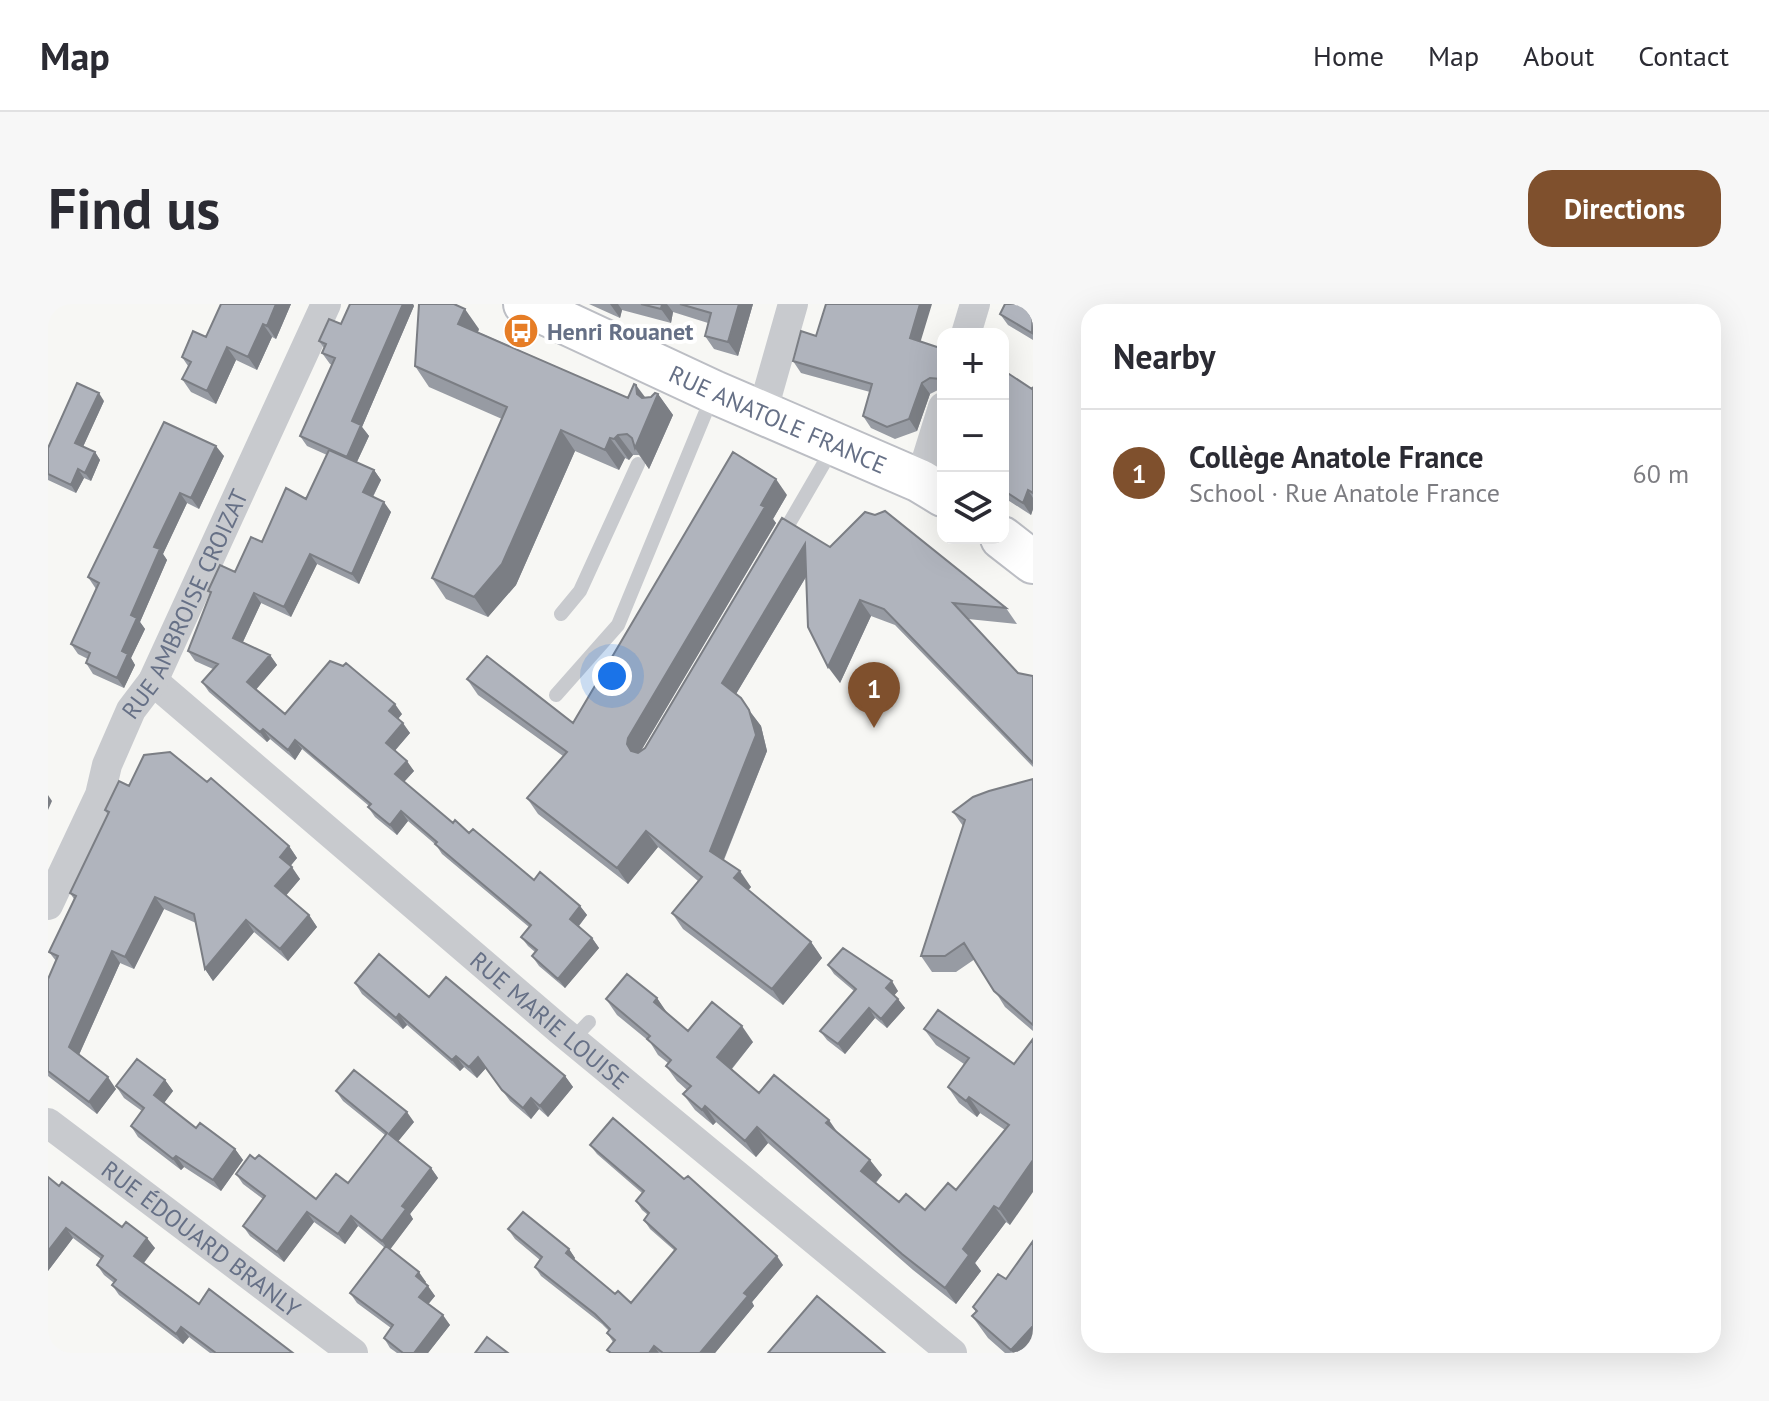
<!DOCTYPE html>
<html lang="en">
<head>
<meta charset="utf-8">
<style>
	:root { --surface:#fff; --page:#f7f7f7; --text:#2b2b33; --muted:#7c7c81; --line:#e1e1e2; --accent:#7f502d }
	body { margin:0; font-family:"PT Sans",sans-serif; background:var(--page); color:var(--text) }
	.controls { position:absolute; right:24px; top:24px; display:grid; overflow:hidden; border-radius:16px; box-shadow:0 8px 32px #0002 }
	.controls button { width:72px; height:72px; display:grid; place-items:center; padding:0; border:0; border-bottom:2px solid var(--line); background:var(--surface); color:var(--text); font:40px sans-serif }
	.you { position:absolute; left:564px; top:372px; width:28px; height:28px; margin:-20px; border:6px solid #fff; border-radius:50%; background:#1a73e8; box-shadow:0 0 0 12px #1a73e833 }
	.badge { display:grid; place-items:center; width:52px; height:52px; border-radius:50%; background:var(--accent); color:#fff; font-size:26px; font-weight:700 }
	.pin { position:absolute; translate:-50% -66px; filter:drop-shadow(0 2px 4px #0008) }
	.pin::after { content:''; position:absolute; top:42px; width:28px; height:24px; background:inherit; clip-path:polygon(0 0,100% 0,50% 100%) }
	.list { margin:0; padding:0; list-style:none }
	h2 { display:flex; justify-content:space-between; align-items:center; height:104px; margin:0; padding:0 32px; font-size:34px }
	h2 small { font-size:26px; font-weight:400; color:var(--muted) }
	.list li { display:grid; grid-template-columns:52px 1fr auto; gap:24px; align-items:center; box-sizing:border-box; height:128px; padding:0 32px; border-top:2px solid var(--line) }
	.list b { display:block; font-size:30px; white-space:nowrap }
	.list p { margin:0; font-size:26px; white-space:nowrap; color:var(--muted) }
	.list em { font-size:26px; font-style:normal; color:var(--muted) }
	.icon { flex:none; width:44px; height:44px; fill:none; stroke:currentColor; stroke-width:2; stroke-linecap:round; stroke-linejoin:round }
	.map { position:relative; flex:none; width:985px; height:1049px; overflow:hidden; border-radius:24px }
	header { display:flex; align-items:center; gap:48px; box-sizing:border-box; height:112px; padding:0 40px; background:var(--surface); border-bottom:2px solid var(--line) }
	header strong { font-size:38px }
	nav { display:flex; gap:44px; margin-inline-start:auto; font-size:28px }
	.intro { display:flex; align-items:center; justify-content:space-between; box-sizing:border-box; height:192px; padding:0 48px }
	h1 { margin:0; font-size:56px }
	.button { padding:20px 36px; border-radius:24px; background:var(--accent); color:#fff; font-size:28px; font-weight:700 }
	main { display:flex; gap:48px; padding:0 48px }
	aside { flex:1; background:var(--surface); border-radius:24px; box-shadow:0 8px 32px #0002 }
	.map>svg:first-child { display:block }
</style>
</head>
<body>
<header>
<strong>Map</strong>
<nav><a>Home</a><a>Map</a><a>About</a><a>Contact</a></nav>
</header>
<div class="intro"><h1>Find us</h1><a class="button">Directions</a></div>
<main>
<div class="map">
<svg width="985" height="1049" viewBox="0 0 985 1049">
	<rect width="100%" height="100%" fill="#f7f7f4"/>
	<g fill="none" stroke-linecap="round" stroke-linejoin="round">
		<defs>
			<g id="secondary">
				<path id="s4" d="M477,0l189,88 206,89 23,14"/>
				<path d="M954,234l31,24"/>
			</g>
		</defs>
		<use href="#secondary" stroke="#bcbec4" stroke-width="46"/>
		<path stroke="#c8cace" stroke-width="14" d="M732,235l54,-93
			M513,310l19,-23 58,-127
			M508,391l62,-70 94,-228
			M524,736l17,-18"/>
		<g stroke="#c8cace" stroke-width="30">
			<path d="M918,30l9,-30"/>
			<path d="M714,109l31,-109"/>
			<path d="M872,177l23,-74"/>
			<path id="s1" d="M105,377l406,348 393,324"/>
			<path id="s2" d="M0,601l52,-110 7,-30 24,-55 22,-29 173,-377"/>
			<path id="s3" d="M0,819l305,230"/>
		</g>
		<use href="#secondary" stroke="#fff" stroke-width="42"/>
	</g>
	<path fill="#979ba3" d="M173,0h70l-15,35 -4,-2 -15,33 -21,-10 -20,44 -25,-12 -9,-13 6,-13 -6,-9 24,-20z
		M302,0h63l1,2 -52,121 7,9 -12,26 17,8 7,10 -8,17 18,15 -32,72 -42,-20 -26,53 -30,-14 -18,39 27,13 7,10 -21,24 29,25h117l-4,5 12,14 -15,17 19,21 -10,11 49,41 16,10 65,47 46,26 7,9 -8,11 13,12 7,10 -34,40 -26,-22 -7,-10 3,-4 -7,-6 -7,-9 8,-10 -87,-73 -6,-9 -28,-24 -11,14 -22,-18 -7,-10 1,-1 -67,-57 -7,11 -25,-21 -3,3 -58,-50 -7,-10 11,-13 -18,-8 -7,-10 23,-57 -3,-3 27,-19 27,-30 44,-43 21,-44 -20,-9 -7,-10 32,-71 -2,-1 -8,-11 2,-5 -5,-7 22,-17z
		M541,0h164l-15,52 -24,-7 -9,-13 3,-13 -35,-11 -2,11 -49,-13 -2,8z
		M985,0v36l-25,-15 -8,-11z
		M431,25l-1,3 150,66 23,-1 7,-3 15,21 -24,54 -10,-14h-6l-4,5 -4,-2 -6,12 -44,-19 -59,134 -28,32 -42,-18 -14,-21 70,-159 -73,-32 -14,-21z
		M768,32l104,6 23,7v41h-5l-8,4 -13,37 -22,8 -24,-11 -8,-12 7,-24 -69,-19 -8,-12z
		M955,66l29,19 1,-2v122l-2,6 -28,-18z
		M56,97l-21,46 12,5 5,8 -9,21 -7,-3 -8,15 -28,-13v-32z
		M116,118l60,34 -25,53 -12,-6 -24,51 4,6 -27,62 5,7 -14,29 4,7 -11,23 -31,-14 -7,-11 2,-4 -10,-5 -7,-10 25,-55 -8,-12z
		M739,191l-14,24 3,4 -135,228 4,-3 185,-201 176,61 11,16 -49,-5 50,54 15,3v91l-138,-142 -24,-9 -31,67 -34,-106 -70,117 25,32 6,25 -43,109 27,27 -3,3 63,52 11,16 -39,47 -100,-76 -11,-16 26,-32 -40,-34 -30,37 -90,-70 -11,-16 36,-42 -85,-61 -11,-16 106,44z
		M985,475v252l-28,-24 -30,-48 -19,13h-24l-11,-16 42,-130 -10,-14z
		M159,478l82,64 8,12 -7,8 10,13 -14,16 23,20 8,12 -29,34 -34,-29 -41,49 -8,-12 -9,-46 -32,-14 -30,60 -14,-6 -41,92 37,34 -19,25 -49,-38v-97l8,-18 -7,-9 25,-53 -4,-6 38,-78 -3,-5 24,-24z
		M780,661l70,26 -4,4 11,13 -18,20 -12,-10 -30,36 -18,-14 -7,-9 34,-40 -20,-17z
		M307,679l74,14 136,79 8,11 -25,30 -9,-8 -8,10 -21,-18 -24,-33 -9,10 -13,-11 -4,4 -53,-46 -4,4 -41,-35z
		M609,694l10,16 21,17 65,11 -21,27 27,24 79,40 44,42 -6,8 23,19 26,8 31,-20 49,-60 -25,-17 -3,4 -18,-14 -11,-16 16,-23 -28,-19 -12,-16 90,35 -4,161 -4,-3 -31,41 6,8 -25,33 -43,-34 -145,-127 -12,14 -40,-35 -3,3 -18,-15 -12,-16 4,-4 -10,-9 -11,-15 2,-3 -10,-8 -8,-13 -33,-27 -11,-16z
		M117,776l8,11 -9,12 32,25 39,21 8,11 -22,31 -37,-24 -3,3 -43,-33 -7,-11 11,-15 -18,-13 -8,-12z
		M288,787l78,31 -16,19 33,27 7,10 -28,36 3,5 -23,30 36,33 -1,1 10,13 -7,8 22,21 -22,28h-31l-7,-5 -6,-10 7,-10 -34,-25 -7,-10 35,-45 -27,-22 -13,18 -31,-22 -30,40 -34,-26 -7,-10 20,-27 -20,-15 -7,-10 80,25 32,-16 37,-48 -42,-34z
		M542,841l193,120 -31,37 2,4 -39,47h-105l-3,-3 6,-8 -6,-9 2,-2 -7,-7 -61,-48 -6,-9 5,-7 -25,-21 -7,-10 61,20 6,9 -1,2 41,34 16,9 44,-52 -25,-22 -6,-9 4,-5 -6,-5 -6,-9 6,-8 -45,-39z
		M11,882l96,62 -11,15 55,41 94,49h-83l-21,-16 -6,7 -64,-49 -7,-10 2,-2 -10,-8 -7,-10 4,-6 -28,-21 -25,33z
		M925,1003l60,46h-28l-17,-15 -16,-22 4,-4z"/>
	<path fill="#7b7e84" d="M228,0h15l-15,35 -9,-13z
		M355,0h10l1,2 -52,121 7,9 -15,32 -7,-11 5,-36z
		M562,0h8l4,6 -2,8z
		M614,0h5l6,8 -2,11 -10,-14z
		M691,0h14l-15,52 -10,-14z
		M872,0h12l-14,46 -8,-12z
		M417,5l14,20 -6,15 -15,-20z
		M215,20l9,13 -15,33 -9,-13z
		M179,43l9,13 -20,44 -9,-13z
		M874,79l8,11 -13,37 -8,-12z
		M588,81l15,20 7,-11 15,21 -24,54 -14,-21z
		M51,89l5,8 -23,50 -6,-8z
		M513,126l14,21 -59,134 -28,32 -14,-20z
		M570,131l15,20 -4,5 -15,-21z
		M562,134l15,20 -6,12 -14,-20z
		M168,142l8,10 -25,53 -8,-11z
		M47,148l5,8 -9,21 -6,-8z
		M30,165l6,9 -8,15 -5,-8z
		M326,166l7,10 -11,22 -7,-10z
		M728,175l11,16 -14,24 3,4 -137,231 3,13 -15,-23 1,-6z
		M980,186l5,8v11l-2,6 -8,-12z
		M132,189l7,10 -24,51 4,6 -27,62 5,7 -14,29 4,7 -11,23 -7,-10 5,-27 9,-36 23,-68z
		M336,198l7,10 -32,72 -7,-10z
		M757,240l11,16 -83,139 -11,-16z
		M262,250l7,10 -26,53 -7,-10z
		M206,289l7,10 -21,45 -7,-10z
		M812,296l11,16 -31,67 -12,-16z
		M222,351l7,10 -23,27 -7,-10z
		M347,400l7,10 -6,7 -7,-10z
		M701,406l12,16 6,25 -46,115 -11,-15z
		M355,419l7,10 -17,20 -7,-10z
		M215,425l7,10 -3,3 -7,-10z
		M247,436l7,9 -7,11 -7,-10z
		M359,457l7,10 -12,13 -7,-10z
		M0,491l4,6 -4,9z
		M353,507l7,10 -11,14 -7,-10z
		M598,527l12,16 -30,37 -11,-16z
		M241,542l8,12 -9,11 -8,-12z
		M244,563l8,12 -16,19 -9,-12z
		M692,567l11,16 -6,7 -11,-16z
		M107,593l9,12 -30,60 -9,-12z
		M532,602l7,9 -10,13 -7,-9z
		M261,611l8,12 -29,34 -8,-12z
		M198,616l8,12 -41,49 -8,-12z
		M544,634l7,10 -34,40 -7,-9z
		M763,638l11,16 -39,47 -11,-16z
		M64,647l8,12 -43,96 -8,-12z
		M844,677l6,10 -5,6 -7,-9z
		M609,694l11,16 -14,-12z
		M850,695l7,9 -18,20 -6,-9z
		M821,704l6,10 -30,36 -7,-10z
		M351,710l8,11 -4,4 -7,-11z
		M694,722l11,16 -25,31 -11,-16z
		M408,752l8,11 -4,4 -8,-11z
		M430,753l8,11 -9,10 -8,-11z
		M517,772l8,11 -25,30 -8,-11z
		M60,773l8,12 -19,25 -8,-12z
		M117,776l8,11 -12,16 -7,-12z
		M921,793l11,16 -3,4 -11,-16z
		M483,794l8,11 -8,10 -8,-11z
		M657,802l11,16 -3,3 -11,-15z
		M359,808l7,10 -18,22 -7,-10z
		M781,816l11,16 -14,-13z
		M709,823l11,16 -12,14 -11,-16z
		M187,845l8,11 -22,31 -8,-11z
		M128,852l8,11 -3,3 -8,-11z
		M822,856l12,15 -10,11 -11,-15z
		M985,856v32l-23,33 -11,-16z
		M383,864l7,10 -28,36 3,5 -24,32 -7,-10 20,-35z
		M946,902l12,16 -31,41 6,8 -25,33 -11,-16 18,-39z
		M259,908l7,10 -30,40 -7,-10z
		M303,912l7,10 -13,18 -7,-10z
		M18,924l7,10 -25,33v-20z
		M99,934l8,10 -14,18 -7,-10z
		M521,945l6,9 -3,4 -6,-9z
		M729,952l6,9 -31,37 2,4 -39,47h-15l44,-60z
		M371,968l7,10 -3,4 -7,-10z
		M380,982l7,10 -9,11 -7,-10z
		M395,1011l7,10 -22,28h-14z
		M985,1022v27h-20l-2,-3z
		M133,1023l8,10 -6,7 -7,-10z
		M606,1042l5,7h-10z"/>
	<path fill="#b0b4bd" stroke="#7b7e84" stroke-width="2" d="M173,0h55l-9,22 -4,-2 -15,33 -21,-10 -20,44 -25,-12 9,-17 -9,-5 11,-26 13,6z
		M302,0h53l-51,117 9,4 -14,32 -47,-21 35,-78 -13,-5 4,-9 -7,-3 10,-22 12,5z
		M371,0h35l11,5 -7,15 170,74 6,-14 2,1 1,9 5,4 9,-1 4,-4 3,1 -23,54 -3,-10 -5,-4 -9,1 -4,4 -4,-1 -5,12 -44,-20 -59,134 -28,33 -42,-19 75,-171 -92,-41z
		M593,0h21l-1,5z
		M632,0h59l-11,38 -23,-6 6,-23z
		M778,0h94l-10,34 33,11v31l-2,-1 -11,-1 -8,5 -13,36 -22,8 -24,-11 9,-32 -79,-23 8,-30 15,5z
		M957,0h28l-1,29 -32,-19z
		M955,66l29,19 1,-2v106l-5,-3 -5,13 -20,-13z
		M29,79l22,10 -24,50 20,9 -10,21 -7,-4 -7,16 -23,-11v-26z
		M116,118l52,24 -25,52 -11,-5 -26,54 6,2 -29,66 6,3 -15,33 6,3 -11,24 -31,-15 4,-10 -19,-9 28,-61 -11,-6z
		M895,127v23l-4,-12z
		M281,146l45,20 -11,22 21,10 -32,72 -42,-20 -26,53 -30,-14 -21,45 37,17 -23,27 38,32 45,-53 13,5 3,-3 49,41 -6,7 14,12 -17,20 21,18 -12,13 58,49 2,-3 14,13 4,-4 61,51 6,-8 40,34 -10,13 22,19 -34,41 -26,-23 5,-6 -16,-13 10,-12 -96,-81 2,-2 -36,-31 -11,14 -22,-18 3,-3 -76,-64 -7,10 -25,-21 -3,3 -58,-50 16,-18 -30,-13 23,-59 -3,-1 12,-26 15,7 16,-35 11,5 24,-54 20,11z
		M685,148l43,27 -15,26 4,2 -137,231 -1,6 4,7 7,2 7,-5 137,-230 48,29 35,-35 10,3 10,-4 121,97 -53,-5 65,70 15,3v87l-149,-154 -24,-9 -32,67 -20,-40 -3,-83 -83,139 19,15 8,12 7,25 -46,116 30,20 -6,7 77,64 -39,47 -100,-76 30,-36 -56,-46 -29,37 -90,-70 40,-46 -100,-73 20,-23 86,67z
		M122,448l37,30 4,-4 78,68 -9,11 12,10 -17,19 34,29 -29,34 -34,-29 -41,49 -11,-55 -39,-17 -30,60 -13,-6 -43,96 39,30 -19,25 -41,-31v-92l10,-23 -9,-4 27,-56 -6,-3 39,-81 -4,-2 14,-29 10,5 15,-31z
		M985,475v246l-39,-34 -30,-48 -19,13h-24l44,-136 -12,-8 20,-15 16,-6z
		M795,644l49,33 -6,7 12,11 -17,20 -12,-11 -31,36 -18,-13 36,-42 -28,-24z
		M331,650l50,43 17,-20 119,99 -25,30 -9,-8 -8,10 -21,-18 -24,-33 -9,10 -13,-11 -4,4 -53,-46 -3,4 -41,-35z
		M579,670l30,24 -3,4 34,29 24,-29 30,24 -25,31 42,36 15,-18 55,45 -3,3 44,37 -9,11 38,31 7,-8 19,16 23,-27 8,7 53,-65 -40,-28 -3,4 -18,-14 21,-29 -45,-29 14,-19 76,54 19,-25v121l-34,49 -5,-3 -31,43 6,6 -24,33 -43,-34 -145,-127 -12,14 -40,-35 -3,4 -19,-16 8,-8 -25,-20 5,-6 -24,-21 3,-3 -44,-37z
		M89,755l28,21 -11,15 42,33 4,-5 35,26 -22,31 -37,-24 -3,3 -42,-33 13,-18 -28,-22z
		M306,766l53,42 -18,22 42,34 -29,38 4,3 -24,32 -31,-25 -13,18 -31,-22 -30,40 -34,-26 22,-30 -29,-22 14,-19 5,4 4,-4 57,44 20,-25 12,9 39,-50 -51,-42z
		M565,814l71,61 4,-3 89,80 -33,37 4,3 -48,57h-37l-9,-7 -5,7h-38l-4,-3 8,-10 -8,-7 3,-4 -15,-15 -60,-47 7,-10 -34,-28 15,-17 46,37 -3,4 49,41 3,-3 13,12 45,-54 -32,-29 5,-7 -13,-12 8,-10 -54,-46z
		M0,873l11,9 3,-4 60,45 4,-5 21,16 -13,18 65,48 10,-15 84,64h-77l-35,-26 -5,7 -64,-49 4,-5 -19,-15 6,-9 -37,-28 -18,23z
		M985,937v85l-22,24 -39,-34 5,-5 -4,-4 25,-33 8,5z
		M338,942l33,26 -3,4 12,10 -9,11 24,18 -29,38h-11l-19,-15 9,-13 -43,-32z
		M769,992l68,57h-117z
		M439,1033l21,16h-33z"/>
	<defs>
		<symbol id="bus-disc" viewBox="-11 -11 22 22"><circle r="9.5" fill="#e67d26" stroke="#fff"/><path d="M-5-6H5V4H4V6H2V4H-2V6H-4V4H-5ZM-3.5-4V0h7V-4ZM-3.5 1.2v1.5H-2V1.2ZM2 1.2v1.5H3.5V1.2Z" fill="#fff"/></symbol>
	</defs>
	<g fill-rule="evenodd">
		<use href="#bus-disc" x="453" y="7" width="40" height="40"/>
	</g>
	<g text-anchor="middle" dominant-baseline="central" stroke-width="8" stroke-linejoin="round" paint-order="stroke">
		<g font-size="24" font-weight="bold" fill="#667086" stroke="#fff" text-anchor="start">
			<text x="499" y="27">Henri Rouanet</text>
		</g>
		<g font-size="24" fill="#667086" stroke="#fff">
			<text stroke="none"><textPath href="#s4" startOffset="278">RUE ANATOLE FRANCE</textPath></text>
			<text stroke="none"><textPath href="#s2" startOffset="332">RUE AMBROISE CROIZAT</textPath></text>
			<text stroke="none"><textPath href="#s1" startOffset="522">RUE MARIE LOUISE</textPath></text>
			<text stroke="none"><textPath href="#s3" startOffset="192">RUE ÉDOUARD BRANLY</textPath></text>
		</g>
	</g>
</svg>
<div class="controls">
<button>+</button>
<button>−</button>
<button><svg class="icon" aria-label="layers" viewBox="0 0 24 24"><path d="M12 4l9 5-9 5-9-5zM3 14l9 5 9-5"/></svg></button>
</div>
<div class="you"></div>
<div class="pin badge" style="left:826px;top:424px">1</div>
</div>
<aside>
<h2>Nearby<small></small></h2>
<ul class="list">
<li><span class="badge">1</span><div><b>Collège Anatole France</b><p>School · Rue Anatole France</p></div><em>60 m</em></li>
</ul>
</aside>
</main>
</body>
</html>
